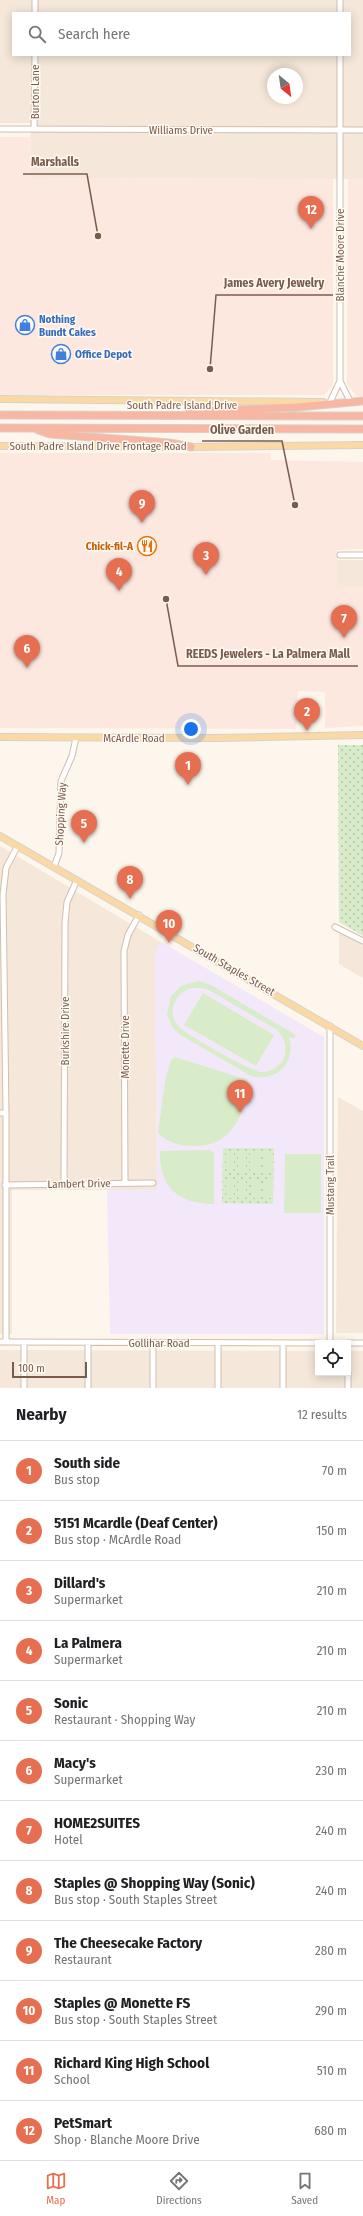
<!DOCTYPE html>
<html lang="en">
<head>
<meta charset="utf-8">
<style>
	:root { --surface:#fff; --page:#f6f6f6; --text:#202124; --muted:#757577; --line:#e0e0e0; --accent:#e76f51 }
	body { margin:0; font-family:"Fira Sans Condensed",sans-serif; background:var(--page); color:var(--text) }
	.controls { position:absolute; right:12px; bottom:12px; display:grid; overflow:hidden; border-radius:0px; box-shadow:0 2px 10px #0003 }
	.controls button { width:36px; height:36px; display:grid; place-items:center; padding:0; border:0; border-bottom:1px solid var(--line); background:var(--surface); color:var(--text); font:20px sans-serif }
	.compass { position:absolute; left:267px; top:68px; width:36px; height:36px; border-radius:50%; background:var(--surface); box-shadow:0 2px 10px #0003; rotate:151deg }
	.scale { position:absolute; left:12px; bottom:10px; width:75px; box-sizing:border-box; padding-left:4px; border:2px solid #7a5c4d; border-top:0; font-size:11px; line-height:14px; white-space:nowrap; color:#7a5c4d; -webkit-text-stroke:3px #fffaf3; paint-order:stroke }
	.you { position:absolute; left:191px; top:729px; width:14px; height:14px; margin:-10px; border:3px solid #fff; border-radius:50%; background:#1a73e8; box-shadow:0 0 0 6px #1a73e833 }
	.badge { display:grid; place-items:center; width:26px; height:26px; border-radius:50%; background:var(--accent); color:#fff; font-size:13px; font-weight:700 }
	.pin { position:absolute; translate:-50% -33px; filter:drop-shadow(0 1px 2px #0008) }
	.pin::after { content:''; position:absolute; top:21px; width:14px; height:12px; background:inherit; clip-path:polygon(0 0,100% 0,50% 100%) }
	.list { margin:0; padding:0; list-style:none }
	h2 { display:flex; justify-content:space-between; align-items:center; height:52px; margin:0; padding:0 16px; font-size:17px }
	h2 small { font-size:13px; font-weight:400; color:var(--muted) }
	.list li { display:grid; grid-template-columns:26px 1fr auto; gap:12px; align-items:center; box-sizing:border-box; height:60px; padding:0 16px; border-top:1px solid var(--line) }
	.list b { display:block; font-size:15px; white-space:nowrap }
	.list p { margin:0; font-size:13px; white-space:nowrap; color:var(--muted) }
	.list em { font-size:13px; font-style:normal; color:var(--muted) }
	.icon { flex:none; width:22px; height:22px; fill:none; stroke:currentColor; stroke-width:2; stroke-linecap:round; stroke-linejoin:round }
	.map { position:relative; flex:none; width:363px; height:1388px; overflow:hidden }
	.search { position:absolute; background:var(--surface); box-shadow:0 2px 10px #0003; left:12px; right:12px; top:12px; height:44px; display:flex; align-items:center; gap:10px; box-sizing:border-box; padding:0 14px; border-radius:0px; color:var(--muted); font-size:15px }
	.sheet { height:772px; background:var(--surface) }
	nav { display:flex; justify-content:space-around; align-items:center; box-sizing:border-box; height:56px; border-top:1px solid var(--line); background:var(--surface); font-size:11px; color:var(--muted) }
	nav a { display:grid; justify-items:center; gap:2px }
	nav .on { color:var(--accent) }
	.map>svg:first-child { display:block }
</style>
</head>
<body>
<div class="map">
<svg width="363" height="1388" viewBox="0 0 363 1388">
	<defs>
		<pattern id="park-dots" width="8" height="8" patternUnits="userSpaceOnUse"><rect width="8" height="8" fill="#d8ecc9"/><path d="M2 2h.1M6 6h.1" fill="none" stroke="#b4c2a5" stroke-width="1.8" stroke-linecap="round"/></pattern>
	</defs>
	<rect width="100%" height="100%" fill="#fdf6ec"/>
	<path fill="#f5e8da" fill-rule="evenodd" d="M0,0h363v179l-332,-1 -1,-55h-30zM13,13h337v42h-337zM273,74h24v24h-24z
		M337,560h26v27h-26z
		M0,846l161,96 -6,11 2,237h-145v144h-12z
		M339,932l24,13v33l-24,-14z
		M338,1097l25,14v222h-27z
		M0,1350l318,1v22h30v-22h15v37h-363z"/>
	<path fill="#fde8e0" d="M0,137h30l1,41 302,1v206l-9,10h-324z
		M348,179h15v217h-7l-9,-12z
		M0,453h271v7l92,2v87l-26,1v37h26v139l-38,2v-36l-27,-1 -2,38 -296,-1z"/>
	<path fill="#f3e8fa" d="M161,942l163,95v297h-214l-3,-144h50l-2,-237z"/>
	<path fill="url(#park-dots)" d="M338,745h25v191l-24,-14z
		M223,1148h51l-1,56 -51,-1z"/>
	<path fill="#d8ecc9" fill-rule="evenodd" d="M198,981l13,4 85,50 -3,4 -4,-2c8,25 -13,46 -38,39l-69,-40 -10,-9 -5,-13 4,-18 10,-10zM191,988h11l7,2 68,40c7,7 10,16 8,25 -3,10 -13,17 -23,17 -10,0 -75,-37 -83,-45 -13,-14 -5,-33 12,-39z
		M203,993l71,42 -18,31 -72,-41z
		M175,1057l73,23c-4,36 -15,67 -56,66 -13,0 -25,-4 -34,-13l7,-52 6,-21z
		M210,1150l4,3v51c-36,0 -55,-17 -54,-53z
		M226,1153h8v17h-8z
		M238,1153h8v18h-8z
		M250,1153h9v18h-9z
		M263,1153h8v18h-8z
		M285,1154h36v59h-37z
		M226,1180h8v18h-8z
		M238,1180h8v18h-8z
		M251,1180h8v18h-8z
		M263,1180h8v18h-8z"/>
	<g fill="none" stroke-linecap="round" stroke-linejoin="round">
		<defs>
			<path id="minor" d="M35,13v-13
				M340,13v-13
				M0,129l363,1
				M34,129l1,-74
				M340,381l10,20
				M330,402l10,-21v-326
				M340,555h23
				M54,867l5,-14 2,-72 11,-25 4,-18
				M335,927l28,14
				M330,1026v317
				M0,1113h6
				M125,1183l-1,-232 4,-16 11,-20
				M5,1185l148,-2
				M64,1185l1,-262 2,-21 10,-22
				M0,1342l318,1
				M6,1342v-229l-3,-218 3,-27 11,-21
				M88,1343v45
				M153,1343v45
				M348,1343h15
				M348,1373v15
				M24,1388v-46
				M218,1388v-45
				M283,1388v-45"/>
			<path id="major" d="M0,399l323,3
				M0,446l191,1 172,-2
				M0,737l214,1 149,-3
				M0,836l363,210"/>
			<path id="highway" d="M189,412l109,-5 65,-6
				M0,415l363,1
				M0,428l363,1
				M38,430l12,4 120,9 21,4"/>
		</defs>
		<use href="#minor" stroke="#d1beb0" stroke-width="7"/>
		<use href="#major" stroke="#dad1cd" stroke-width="8"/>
		<use href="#highway" stroke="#dad1cd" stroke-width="9"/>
		<use href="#minor" stroke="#fff" stroke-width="5"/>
		<use href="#major" stroke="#fbd9a5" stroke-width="6"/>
		<use href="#highway" stroke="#f7b7a3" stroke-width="7"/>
	</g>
	<defs>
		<symbol id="shop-ring" viewBox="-11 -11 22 22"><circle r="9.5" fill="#fffaf3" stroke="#3f7fe0" stroke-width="1.5"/><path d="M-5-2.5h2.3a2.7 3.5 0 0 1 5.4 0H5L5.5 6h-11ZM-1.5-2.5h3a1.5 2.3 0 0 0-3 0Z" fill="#3f7fe0"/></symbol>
		<symbol id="restaurant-ring" viewBox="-11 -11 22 22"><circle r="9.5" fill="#fffaf3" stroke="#e8710a" stroke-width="1.5"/><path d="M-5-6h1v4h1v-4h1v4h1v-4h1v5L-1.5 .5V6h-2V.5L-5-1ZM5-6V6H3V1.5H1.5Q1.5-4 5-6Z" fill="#e8710a"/></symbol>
	</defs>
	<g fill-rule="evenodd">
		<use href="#shop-ring" x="14" y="314" width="22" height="22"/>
		<use href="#shop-ring" x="50" y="343" width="22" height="22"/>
		<use href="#restaurant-ring" x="136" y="535" width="22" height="22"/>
	</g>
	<g text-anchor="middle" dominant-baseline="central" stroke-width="3" stroke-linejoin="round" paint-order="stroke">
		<g font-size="11" fill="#7a5c4d" stroke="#fffaf3">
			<text transform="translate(35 92) rotate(-90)">Burton Lane</text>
			<text x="181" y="130">Williams Drive</text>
			<text transform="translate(340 255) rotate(-90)">Blanche Moore Drive</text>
			<text x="182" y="405">South Padre Island Drive</text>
			<text x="98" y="446">South Padre Island Drive Frontage Road</text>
			<text x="134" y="738">McArdle Road</text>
			<text transform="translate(61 814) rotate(-87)">Shopping Way</text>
			<text transform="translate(234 970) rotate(30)">South Staples Street</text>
			<text transform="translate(65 1031) rotate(-90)">Burkshire Drive</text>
			<text transform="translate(125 1047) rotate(-90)">Monette Drive</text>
			<text transform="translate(79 1184) rotate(-1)">Lambert Drive</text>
			<text transform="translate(330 1185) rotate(-90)">Mustang Trail</text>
			<text x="159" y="1343">Gollihar Road</text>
		</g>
		<g font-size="11" font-weight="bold" fill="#366cbe" stroke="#fffaf3" text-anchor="start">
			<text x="39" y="319">Nothing<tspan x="39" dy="13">Bundt Cakes</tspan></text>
			<text x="75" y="354">Office Depot</text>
		</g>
		<g font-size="11" font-weight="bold" fill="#c56008" stroke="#fffaf3" text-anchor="end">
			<text x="133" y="546">Chick-fil-A</text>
		</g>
	</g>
	<path fill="none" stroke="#7a5c4d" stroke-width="1.5" d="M98 236L87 174H23M210 369L216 295H333M295 505L282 441H202M166 599L178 666H358"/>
	<g fill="#7a5c4d" stroke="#fffaf3" stroke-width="1.5">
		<circle cx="98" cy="236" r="4"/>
		<circle cx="210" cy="369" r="4"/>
		<circle cx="295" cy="505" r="4"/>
		<circle cx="166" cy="599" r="4"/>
	</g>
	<g font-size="12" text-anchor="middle" font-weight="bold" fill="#7a5c4d" stroke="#fffaf3" stroke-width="3" stroke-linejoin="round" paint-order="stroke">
		<text x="55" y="166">Marshalls</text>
		<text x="274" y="287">James Avery Jewelry</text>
		<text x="242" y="434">Olive Garden</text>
		<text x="268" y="658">REEDS Jewelers - La Palmera Mall</text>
	</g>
</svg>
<div class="controls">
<button><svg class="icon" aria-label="locate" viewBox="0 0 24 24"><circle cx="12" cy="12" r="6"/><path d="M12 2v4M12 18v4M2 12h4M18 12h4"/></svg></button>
</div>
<svg class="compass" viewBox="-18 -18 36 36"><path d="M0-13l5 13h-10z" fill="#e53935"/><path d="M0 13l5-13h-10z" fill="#757577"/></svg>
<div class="scale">100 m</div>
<div class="you"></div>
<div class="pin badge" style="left:188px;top:785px">1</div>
<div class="pin badge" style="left:307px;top:731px">2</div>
<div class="pin badge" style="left:206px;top:575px">3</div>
<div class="pin badge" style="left:119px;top:591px">4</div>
<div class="pin badge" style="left:84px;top:843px">5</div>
<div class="pin badge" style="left:27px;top:668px">6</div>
<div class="pin badge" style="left:344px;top:638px">7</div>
<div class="pin badge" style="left:130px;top:899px">8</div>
<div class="pin badge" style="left:142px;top:523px">9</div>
<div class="pin badge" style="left:169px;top:943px">10</div>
<div class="pin badge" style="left:240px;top:1113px">11</div>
<div class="pin badge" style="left:311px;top:229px">12</div>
<div class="search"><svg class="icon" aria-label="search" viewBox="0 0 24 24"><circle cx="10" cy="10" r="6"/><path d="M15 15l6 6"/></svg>Search here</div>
</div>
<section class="sheet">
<h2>Nearby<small>12 results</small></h2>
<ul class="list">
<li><span class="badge">1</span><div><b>South side</b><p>Bus stop</p></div><em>70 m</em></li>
<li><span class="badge">2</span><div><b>5151 Mcardle (Deaf Center)</b><p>Bus stop · McArdle Road</p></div><em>150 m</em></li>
<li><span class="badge">3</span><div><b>Dillard's</b><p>Supermarket</p></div><em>210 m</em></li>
<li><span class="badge">4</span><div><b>La Palmera</b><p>Supermarket</p></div><em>210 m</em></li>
<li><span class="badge">5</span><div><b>Sonic</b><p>Restaurant · Shopping Way</p></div><em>210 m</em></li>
<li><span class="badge">6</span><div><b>Macy's</b><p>Supermarket</p></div><em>230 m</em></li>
<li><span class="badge">7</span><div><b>HOME2SUITES</b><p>Hotel</p></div><em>240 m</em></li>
<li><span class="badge">8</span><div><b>Staples @ Shopping Way (Sonic)</b><p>Bus stop · South Staples Street</p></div><em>240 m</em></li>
<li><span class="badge">9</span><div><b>The Cheesecake Factory</b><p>Restaurant</p></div><em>280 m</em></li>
<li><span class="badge">10</span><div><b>Staples @ Monette FS</b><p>Bus stop · South Staples Street</p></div><em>290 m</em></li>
<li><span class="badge">11</span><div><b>Richard King High School</b><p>School</p></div><em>510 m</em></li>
<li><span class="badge">12</span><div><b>PetSmart</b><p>Shop · Blanche Moore Drive</p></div><em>680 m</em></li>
</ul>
</section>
<nav>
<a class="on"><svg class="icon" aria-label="map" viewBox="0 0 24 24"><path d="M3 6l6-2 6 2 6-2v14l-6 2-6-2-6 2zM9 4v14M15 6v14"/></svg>Map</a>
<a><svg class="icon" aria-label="directions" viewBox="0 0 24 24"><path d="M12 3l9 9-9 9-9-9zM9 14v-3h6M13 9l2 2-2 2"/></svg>Directions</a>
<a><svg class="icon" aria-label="saved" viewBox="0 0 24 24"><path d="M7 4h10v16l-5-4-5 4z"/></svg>Saved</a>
</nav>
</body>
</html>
